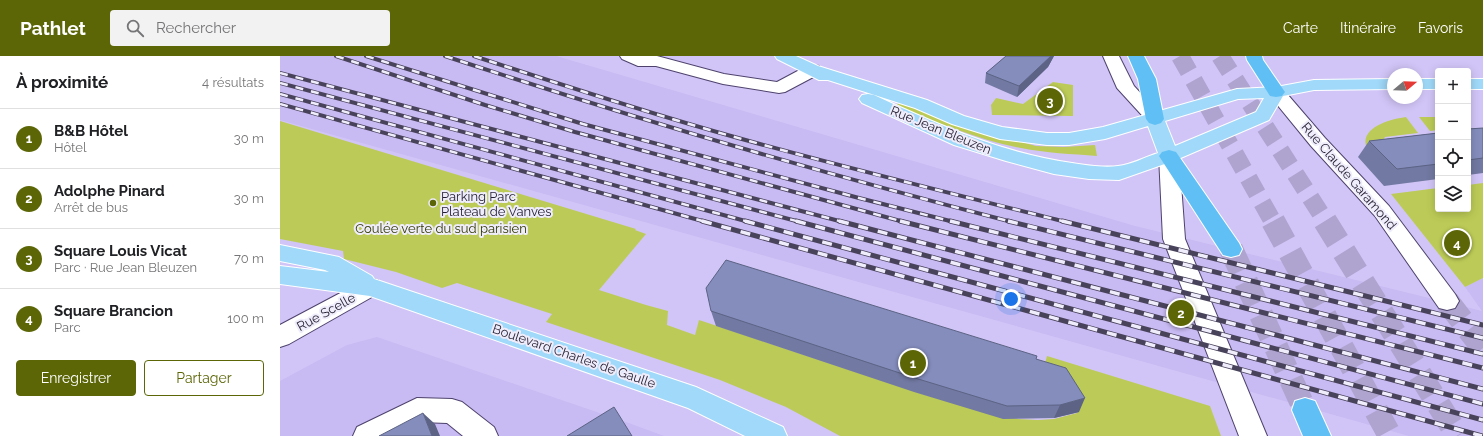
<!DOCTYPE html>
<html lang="fr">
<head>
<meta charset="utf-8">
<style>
	:root { --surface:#fff; --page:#f2f2f2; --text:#202124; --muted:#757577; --line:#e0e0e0; --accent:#5c6607 }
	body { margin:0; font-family:Raleway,sans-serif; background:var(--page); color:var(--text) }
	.controls { position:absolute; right:12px; top:12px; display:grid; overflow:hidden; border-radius:4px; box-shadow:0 2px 10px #0003 }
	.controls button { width:36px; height:36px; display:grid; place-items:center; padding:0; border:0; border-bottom:1px solid var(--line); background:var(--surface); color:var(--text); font:20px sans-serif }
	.compass { position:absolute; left:1107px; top:12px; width:36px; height:36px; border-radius:50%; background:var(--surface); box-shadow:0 2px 10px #0003; rotate:71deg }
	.you { position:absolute; left:731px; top:243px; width:14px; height:14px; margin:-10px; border:3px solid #fff; border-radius:50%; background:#1a73e8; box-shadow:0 0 0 6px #1a73e833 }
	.badge { display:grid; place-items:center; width:26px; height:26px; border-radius:50%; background:var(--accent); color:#fff; font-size:13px; font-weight:700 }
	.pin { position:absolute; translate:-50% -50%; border:2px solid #fff; box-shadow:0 1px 4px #0006 }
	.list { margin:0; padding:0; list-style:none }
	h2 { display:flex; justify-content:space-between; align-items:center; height:52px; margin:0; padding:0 16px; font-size:17px }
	h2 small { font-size:13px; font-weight:400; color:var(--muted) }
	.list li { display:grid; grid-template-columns:26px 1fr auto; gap:12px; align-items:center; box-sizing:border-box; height:60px; padding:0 16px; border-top:1px solid var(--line) }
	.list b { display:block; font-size:15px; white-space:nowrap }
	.list p { margin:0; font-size:13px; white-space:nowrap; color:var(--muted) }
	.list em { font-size:13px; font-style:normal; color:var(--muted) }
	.actions { display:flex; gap:8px; padding:12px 16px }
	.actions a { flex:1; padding:9px 0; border:1px solid var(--accent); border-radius:4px; text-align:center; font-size:14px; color:var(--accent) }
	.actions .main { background:var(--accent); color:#fff }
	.icon { flex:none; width:22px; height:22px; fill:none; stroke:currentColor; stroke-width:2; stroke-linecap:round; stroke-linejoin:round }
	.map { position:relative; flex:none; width:1203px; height:380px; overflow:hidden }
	header { display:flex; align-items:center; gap:24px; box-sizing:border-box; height:56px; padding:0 20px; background:var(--accent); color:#fff }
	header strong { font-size:19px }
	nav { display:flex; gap:22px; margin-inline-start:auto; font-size:14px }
	.search { width:280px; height:36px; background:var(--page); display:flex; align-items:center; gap:10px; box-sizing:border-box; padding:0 14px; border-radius:4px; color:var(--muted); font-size:15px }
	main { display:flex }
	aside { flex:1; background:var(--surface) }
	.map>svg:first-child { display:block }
</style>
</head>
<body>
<header>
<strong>Pathlet</strong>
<div class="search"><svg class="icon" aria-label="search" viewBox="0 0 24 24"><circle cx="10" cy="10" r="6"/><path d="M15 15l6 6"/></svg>Rechercher</div>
<nav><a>Carte</a><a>Itinéraire</a><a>Favoris</a></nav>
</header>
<main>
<aside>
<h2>À proximité<small>4 résultats</small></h2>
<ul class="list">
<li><span class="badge">1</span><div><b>B&amp;B Hôtel</b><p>Hôtel</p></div><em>30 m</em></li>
<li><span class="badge">2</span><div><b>Adolphe Pinard</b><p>Arrêt de bus</p></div><em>30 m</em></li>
<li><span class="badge">3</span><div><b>Square Louis Vicat</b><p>Parc · Rue Jean Bleuzen</p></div><em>70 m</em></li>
<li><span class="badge">4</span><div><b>Square Brancion</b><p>Parc</p></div><em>100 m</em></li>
</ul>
<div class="actions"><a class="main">Enregistrer</a><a>Partager</a></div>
</aside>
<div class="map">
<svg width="1203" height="380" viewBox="0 0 1203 380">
	<rect width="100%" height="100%" fill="#d1c5f7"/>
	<path fill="#c8baf2" d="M0,0h276l579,170 347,85 -17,-24 18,-9v158h-74l-1129,-316z
		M97,281l246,84 41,15h-384v-55l67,-36z"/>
	<path fill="#bccb57" d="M773,26l20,3v31l-81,-1 -1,-10 5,-7 27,6z
		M618,47l101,33 37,10 28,1 31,-2 2,11c-25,-2 -51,-3 -76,-8 -43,-8 -84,-26 -125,-41z
		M1126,61l12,16 -33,4 -1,2 11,10 -26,3c-15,-23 21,-33 37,-35z
		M1139,61h19v13l-8,1z
		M0,65l356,108 -1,1 11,4 -47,56 47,15 22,6 -1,14 28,10 4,-15 223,74 59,17 37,8 20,1 16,-1 23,-6 2,-2 -37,-36 5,-19 163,50 11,30h-381l-54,-29 -66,-27 -174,-58 6,-8 -95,-31 -15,5 -46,-16 -52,-13 -1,-8 -63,-12z
		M1203,127v95l-18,9 -74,-93 47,-6v21h30v-24z"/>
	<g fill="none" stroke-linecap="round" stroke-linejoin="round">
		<path stroke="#aea4cf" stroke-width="24" stroke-dasharray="24 12" stroke-linecap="butt" d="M1167,245l36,47"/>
		<path stroke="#aea4cf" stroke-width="18" stroke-dasharray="18 10" stroke-linecap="butt" d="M900,0l93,166
			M940,0l106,166"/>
		<path stroke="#aea4cf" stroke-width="24" stroke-dasharray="24 12" stroke-linecap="butt" d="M993,165l117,215
			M1045,165l133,215
			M951,193l74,161"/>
		<defs>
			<path id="minor" d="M340,0h37l67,18 53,8 30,-16 6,-1 6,1 2,4 -2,4 -34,18 -6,1 -56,-9 -67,-18h-18l-16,-7z
				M823,0h16l15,30 30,33 -3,4 -6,2 -6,-2 -32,-35z
				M996,31l6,1 43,50 64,68 66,88 4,7 -4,7 -8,2 -8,-2 -64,-92 -64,-70 -41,-50 -3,-4 3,-4z
				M889,94l7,2 3,4 6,83 82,197h-28l-76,-197 -4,-83 3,-4z
				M91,222l8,3 4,6 -4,6 -90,51 -9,3v-22l83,-44z
				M137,342l35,1 10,3 32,25 4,9h-35l-16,-13 -27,-1 -26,14h-41l4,-9z"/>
			<path id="major" d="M495,0h21l22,10 109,34 37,16 38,11 45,6h22l34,-6 134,-38 39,-2 38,-7 79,-1v10l-79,1 -31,6 -14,24 -93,40 -57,20 -30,-1 -35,-5 -48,-13 -52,-16 -92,-42 -3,-4 3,-4 6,-1 6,1c64,30 128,58 198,68 14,2 31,5 46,3 13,-1 27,-9 40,-13l-10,-27 -43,13 -36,6h-22l-47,-6 -48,-15 -37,-16 -87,-28h-9l-42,-21zM984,42l-8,14 -81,34 -10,-25 73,-22z
				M1137,23h21v10h-21z
				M1188,23h15v10h-15z
				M0,189l59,12 33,19 2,3 322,108 87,40 4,9h-42l-57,-28 -318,-112 -90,-12v-18l49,6 -4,-2 -45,-9z"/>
			<path id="highway" d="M848,0h16l12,23 8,40 -3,4 -6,2 -6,-2 -3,-4 -8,-40z
				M966,0h16l1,4 22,32 -3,4 -6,1 -6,-1 -23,-36z
				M889,94l7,2 63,91 3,6 -3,6 -8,2 -8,-2 -64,-99 3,-4z
				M1025,342l10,3 16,35h-28l-11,-26 3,-9z"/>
		</defs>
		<use href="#minor" stroke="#4e426d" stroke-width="2"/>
		<use href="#major" stroke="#fff" stroke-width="2"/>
		<use href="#highway" stroke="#fff" stroke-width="2"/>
		<use href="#minor" fill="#fff" fill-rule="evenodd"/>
		<use href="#major" fill="#a0d9f9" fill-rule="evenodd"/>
		<use href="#highway" fill="#60c0f5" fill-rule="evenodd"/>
		<defs>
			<path id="rail-far1" d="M56,0l149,49 90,27 329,90
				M86,0l217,68 276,74 95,24
				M165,0c187,62 376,117 567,166
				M194,0c85,28 171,56 257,80 111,31 223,58 335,86
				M0,17l563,149
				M0,27l520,139
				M0,38l469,128
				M0,48l426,118"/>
			<path id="rail" d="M422,165l780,215
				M465,165l738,199
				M516,165l687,183
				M559,165l644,168
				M620,165l583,147
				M670,165l533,133
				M728,165l475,117
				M782,165l421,104"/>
		</defs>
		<use href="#rail-far1" stroke="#49425b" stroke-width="4"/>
		<use href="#rail" stroke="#49425b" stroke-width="5"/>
		<use href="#rail-far1" stroke="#efecfb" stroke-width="2.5" stroke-dasharray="8" stroke-linecap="butt"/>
		<use href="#rail" stroke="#efecfb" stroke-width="3.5" stroke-dasharray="10" stroke-linecap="butt"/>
	</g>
	<path fill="#7279a2" d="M726,0h48l-6,11 -31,30 -32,-14 1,-10z
		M1203,72v45l-15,2v-46z
		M1158,77v46l-54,7 -26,-29 11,-16z
		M431,255l325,48 43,53 -25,6 -51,1 -89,-27 -198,-66z"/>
	<path fill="#5c6384" d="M771,0h3l-6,11 -31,30 2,-11z
		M805,342l-6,14 -25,6 6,-13z
		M143,357l12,11 5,12h-8z"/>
	<path fill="#848dbc" stroke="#5c6384" d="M726,0h45l-32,30 -33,-13z
		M1203,72v30l-15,2v-31z
		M1158,77v31l-41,5 -28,-28z
		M446,204l311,96 -1,3 30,9 19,30 -25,7 -53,1 -92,-28 -204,-67 -5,-23z
		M334,351l18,29h-65z
		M143,357l9,23h-53z"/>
	<circle fill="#5c6607" stroke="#efecfb" stroke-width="1.5" cx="153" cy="147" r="4"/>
	<g text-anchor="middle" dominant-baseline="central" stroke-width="4" stroke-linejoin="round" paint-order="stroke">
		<g font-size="13" fill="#241f31" stroke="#efecfb">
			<text transform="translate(661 74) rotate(22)">Rue Jean Bleuzen</text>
			<text transform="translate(1069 120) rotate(49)">Rue Claude Garamond</text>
			<text transform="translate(46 256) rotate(-29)">Rue Scelle</text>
			<text transform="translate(294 300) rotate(19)">Boulevard Charles de Gaulle</text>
		</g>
		<g font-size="13" fill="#241f31" stroke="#efecfb" text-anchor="start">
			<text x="161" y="140">Parking Parc<tspan x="161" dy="15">Plateau de Vanves</tspan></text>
		</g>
		<g font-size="13" fill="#343a02" stroke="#efecfb">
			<text x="161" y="172">Coulée verte du sud parisien</text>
		</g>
	</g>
</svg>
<div class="controls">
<button>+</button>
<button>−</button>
<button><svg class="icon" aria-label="locate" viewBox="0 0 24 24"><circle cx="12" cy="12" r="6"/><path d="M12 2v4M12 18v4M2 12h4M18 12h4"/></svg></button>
<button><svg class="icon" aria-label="layers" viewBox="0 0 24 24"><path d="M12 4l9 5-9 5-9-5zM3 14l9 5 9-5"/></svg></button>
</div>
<svg class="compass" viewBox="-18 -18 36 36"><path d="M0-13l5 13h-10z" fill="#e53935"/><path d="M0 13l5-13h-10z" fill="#757577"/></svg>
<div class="you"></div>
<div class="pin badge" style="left:633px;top:307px">1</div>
<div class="pin badge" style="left:901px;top:257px">2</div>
<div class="pin badge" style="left:770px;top:45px">3</div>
<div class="pin badge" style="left:1177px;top:187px">4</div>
</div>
</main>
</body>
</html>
